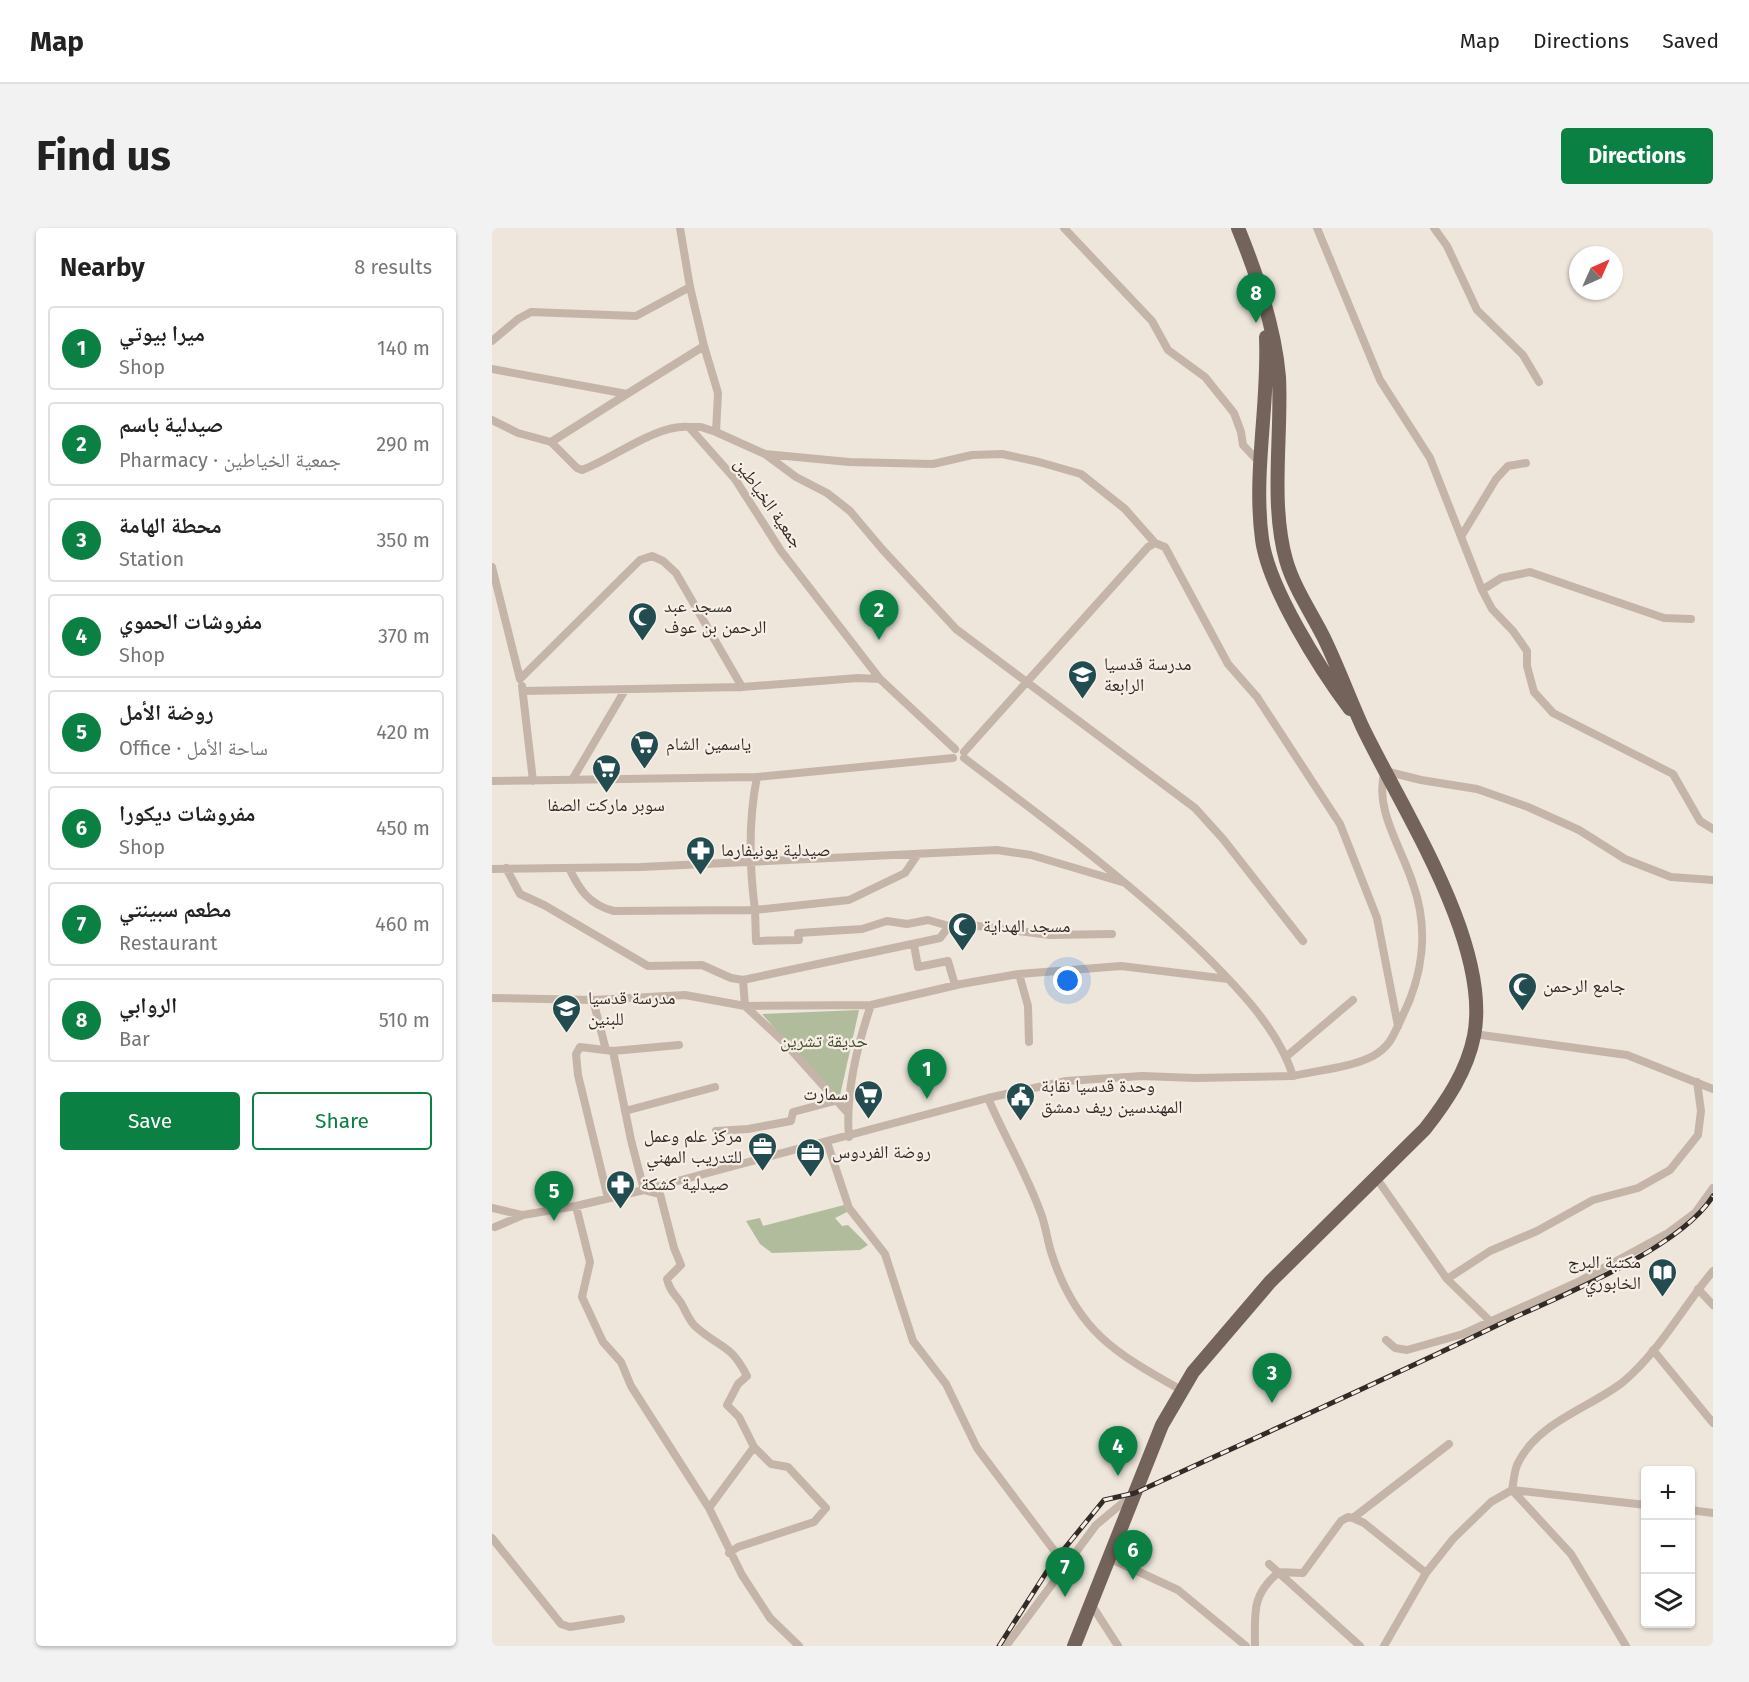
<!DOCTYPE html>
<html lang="en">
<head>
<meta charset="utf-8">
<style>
	:root { --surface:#fff; --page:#f2f2f2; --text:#222; --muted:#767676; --line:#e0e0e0; --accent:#0b8043 }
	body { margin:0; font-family:"Fira Sans","Noto Naskh Arabic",sans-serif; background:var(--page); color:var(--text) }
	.controls { position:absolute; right:18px; bottom:18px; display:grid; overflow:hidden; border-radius:6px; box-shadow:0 2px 4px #0004 }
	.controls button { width:54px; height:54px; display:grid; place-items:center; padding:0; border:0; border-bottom:2px solid var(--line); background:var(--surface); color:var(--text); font:30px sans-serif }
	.compass { position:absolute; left:1077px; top:18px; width:54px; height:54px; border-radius:50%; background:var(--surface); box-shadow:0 2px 4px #0004; rotate:45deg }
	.you { position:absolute; left:576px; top:753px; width:21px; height:21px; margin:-15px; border:4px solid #fff; border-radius:50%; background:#1a73e8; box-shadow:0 0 0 9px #1a73e833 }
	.badge { display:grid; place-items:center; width:39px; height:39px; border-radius:50%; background:var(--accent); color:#fff; font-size:20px; font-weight:700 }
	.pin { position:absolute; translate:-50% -50px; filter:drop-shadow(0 2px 3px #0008) }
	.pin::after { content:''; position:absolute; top:32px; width:21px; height:18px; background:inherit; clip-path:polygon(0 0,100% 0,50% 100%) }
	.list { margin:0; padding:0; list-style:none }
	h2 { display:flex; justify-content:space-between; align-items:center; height:78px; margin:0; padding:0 24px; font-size:26px }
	h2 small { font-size:20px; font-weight:400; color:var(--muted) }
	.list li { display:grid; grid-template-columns:39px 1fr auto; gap:18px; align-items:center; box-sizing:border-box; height:84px; margin:0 12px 12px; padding:0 12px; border:2px solid var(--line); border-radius:6px }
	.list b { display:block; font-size:22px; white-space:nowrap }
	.list p { margin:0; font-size:20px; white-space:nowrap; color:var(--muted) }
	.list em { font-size:20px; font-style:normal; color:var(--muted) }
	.actions { display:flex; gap:12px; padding:18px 24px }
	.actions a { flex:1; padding:14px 0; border:2px solid var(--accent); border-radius:6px; text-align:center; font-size:21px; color:var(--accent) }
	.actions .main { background:var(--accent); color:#fff }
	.icon { flex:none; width:33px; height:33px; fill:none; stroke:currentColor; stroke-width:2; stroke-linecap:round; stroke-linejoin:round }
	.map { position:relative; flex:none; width:1221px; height:1418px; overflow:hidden; border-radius:6px }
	header { display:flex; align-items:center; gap:36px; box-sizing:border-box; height:84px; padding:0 30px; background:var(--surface); border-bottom:2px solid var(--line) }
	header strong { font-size:28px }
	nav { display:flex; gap:33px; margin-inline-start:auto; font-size:21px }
	.intro { display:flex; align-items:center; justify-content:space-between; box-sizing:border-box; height:144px; padding:0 36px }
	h1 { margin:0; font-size:42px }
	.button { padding:15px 27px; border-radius:6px; background:var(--accent); color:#fff; font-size:21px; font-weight:700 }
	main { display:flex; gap:36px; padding:0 36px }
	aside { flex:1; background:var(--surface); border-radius:6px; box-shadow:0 2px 4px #0004 }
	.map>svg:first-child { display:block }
</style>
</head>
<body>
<header>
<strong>Map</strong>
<nav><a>Map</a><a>Directions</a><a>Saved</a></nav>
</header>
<div class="intro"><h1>Find us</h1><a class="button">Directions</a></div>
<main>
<aside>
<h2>Nearby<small>8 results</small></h2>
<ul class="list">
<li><span class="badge">1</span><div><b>ميرا بيوتي</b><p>Shop</p></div><em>140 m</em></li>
<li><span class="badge">2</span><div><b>صيدلية باسم</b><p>Pharmacy · جمعية الخياطين</p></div><em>290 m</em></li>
<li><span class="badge">3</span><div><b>محطة الهامة</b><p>Station</p></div><em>350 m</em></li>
<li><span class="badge">4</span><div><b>مفروشات الحموي</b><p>Shop</p></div><em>370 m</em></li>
<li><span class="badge">5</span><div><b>روضة الأمل</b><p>Office · ساحة الأمل</p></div><em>420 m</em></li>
<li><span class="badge">6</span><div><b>مفروشات ديكورا</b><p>Shop</p></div><em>450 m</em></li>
<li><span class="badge">7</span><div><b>مطعم سبينتي</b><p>Restaurant</p></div><em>460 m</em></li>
<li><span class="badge">8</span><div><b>الروابي</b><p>Bar</p></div><em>510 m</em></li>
</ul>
<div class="actions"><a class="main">Save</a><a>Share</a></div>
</aside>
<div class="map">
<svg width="1221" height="1418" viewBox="0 0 1221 1418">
	<rect width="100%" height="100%" fill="#eee5db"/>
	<path fill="#b1bc9c" d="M367,782l-20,90 -77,-86z
		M352,977l3,7 -12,6 7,8 6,-1 20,20 -8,5 -88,3 -12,-9 -14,-23 14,-3 3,8z"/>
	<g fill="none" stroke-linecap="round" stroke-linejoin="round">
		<path stroke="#c5b5a8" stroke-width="8" d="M188,0l10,59 14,59
			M572,0l88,93 16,29 37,27 29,36 7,19 2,13 17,18
			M825,0l63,152 50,78 52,132 10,19 21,22 14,20v15l7,26 19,21 120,61 27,47 13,8
			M942,0l13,18 30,64 46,45 16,27
			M0,113l26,-22 13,-7 105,4 54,-29
			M0,141l135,25 -76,48 26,26 5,2c31,-11 74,-46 107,-43l46,52 46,72 99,128
			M135,166l77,-48 14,47 -2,39
			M0,192l26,13 33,9
			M197,199h12l15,5 49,22 84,8 84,2 39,-9 30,-1 37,8 42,12 44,35 30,34
			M273,226l31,23 31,16 23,18 32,38 74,80 239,179 28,31 80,102
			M970,307l34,-56 12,-13 18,-3
			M0,339l28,112 120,-119 12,-4 11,5 13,12 66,114
			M990,362l19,-12 29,-6 134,46 27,1
			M30,458l11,95
			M31,463l219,-4 116,-9 22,1 75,70
			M472,524l184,-205 7,-4 10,4 63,117 29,33 83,127 37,94 21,108
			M265,549c-9,45 -8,87 -2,133l94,-10 56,-27 13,-19
			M80,552l53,-90
			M0,553l265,-4 196,-19
			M14,640l14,26 24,11 104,61 54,-1 29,13 12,2 2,26 39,36 63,70
			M77,640c10,21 20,37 45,43l141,-1 1,31 43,-1 -1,-7 64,-4 25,-8 20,3 21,-4 21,6
			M0,641l149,-2 356,-17 34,5 91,27
			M422,717l4,22 30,-6 7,24
			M527,746l9,32 1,36
			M251,752l197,-42 9,-12 21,-1 80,10 62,-1
			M0,770l101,2 92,-5 60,11 126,-1 90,-21 58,-10 102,-8 107,13
			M101,772l13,50
			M982,806l153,21 86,34
			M187,817l-66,6 18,89 13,50 16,4 14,54 7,17 -14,14c3,12 7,14 14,24 5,8 8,18 15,24 25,22 34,16 51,49l-9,8 -11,21 12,12 15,30 17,17 17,3 38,41 -12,14 -76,25 -9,6
			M795,828l66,-56
			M801,848c25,-6 57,-8 80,-20 18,-10 21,-22 29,-39 21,-42 27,-88 11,-133 -11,-36 -40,-76 -28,-113l36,9 56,9 51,18 51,23 46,29 46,18 42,3
			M496,870c16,38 38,74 52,113 6,14 7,30 12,44 25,76 63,98 129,135
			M133,883l90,-24
			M224,903l32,-2 43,-8 2,-9 42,-11
			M357,909c-4,-44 8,-91 22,-132
			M335,914l22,66 36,46 28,87 33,43 31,64 88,117
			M883,948l72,103 43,-28 47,-20 56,-31 45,-12 32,-18 28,-35 3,-24 -4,-29
			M116,970l-30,-123 -2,-21 4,-7 33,4
			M84,978l14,56 -8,35 21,45 18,20 10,24 78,122 33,67 28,43 29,28
			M0,980l30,7
			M3,999l28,-12 53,-9 68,-16 344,-92 78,-17 76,-5 53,2 98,-2c-15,-47 -54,-87 -88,-121 -74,-73 -158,-134 -241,-197
			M955,1051l42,41
			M1206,1061l15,16
			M894,1112l9,8 12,2 56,-16 115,-52 90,-49 27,-20 18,-25
			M1161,1122l60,73
			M217,1280l45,-61
			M1198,1282l23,3
			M0,1310l69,86 9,3 51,-8
			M617,1330l69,32 68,56
			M777,1336l91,82
			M934,1345l-62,-50 -11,-5 96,-74
			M599,1376l27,42
			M514,1418l90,-121 36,-30
			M763,1418c0,-33 -4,-51 24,-74l24,1 38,-52 7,-4 5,1
			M892,1418l42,-73 27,-34 38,-37 21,-12 134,15
			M1134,1418l-55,-92 -59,-64c2,-9 2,-20 6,-27 20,-41 72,-55 105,-81 36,-30 60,-75 90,-111"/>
		<path stroke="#73635a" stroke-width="14" d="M774,109c3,67 -13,136 -4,202 6,48 58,130 88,170
			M582,1418l88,-221 31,-53 77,-90 155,-153c22,-28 42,-58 49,-93 18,-92 -73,-228 -112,-310 -13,-29 -24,-59 -38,-88 -13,-26 -30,-50 -38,-78 -16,-57 -4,-125 -7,-183 -4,-48 -23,-105 -41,-149"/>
		<defs>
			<path id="rail" d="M507,1418l52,-81 53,-65 31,-7c122,-56 245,-111 367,-170 58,-27 178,-74 211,-127"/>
		</defs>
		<use href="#rail" stroke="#332b27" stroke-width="5"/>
		<use href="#rail" stroke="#f7efe6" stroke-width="3" stroke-dasharray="9" stroke-linecap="butt"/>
	</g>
	<defs>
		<symbol id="mosque-pin" viewBox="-11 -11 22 30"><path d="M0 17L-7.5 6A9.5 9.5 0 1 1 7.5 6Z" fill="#224c4f" stroke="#f7efe6"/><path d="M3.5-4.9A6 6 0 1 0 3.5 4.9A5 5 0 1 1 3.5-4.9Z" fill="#fff"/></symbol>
		<symbol id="school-pin" viewBox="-11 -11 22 30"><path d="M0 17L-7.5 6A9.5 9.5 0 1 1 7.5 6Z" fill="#224c4f" stroke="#f7efe6"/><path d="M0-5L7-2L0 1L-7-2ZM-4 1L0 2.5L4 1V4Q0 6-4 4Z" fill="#fff"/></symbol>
		<symbol id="supermarket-pin" viewBox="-11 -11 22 30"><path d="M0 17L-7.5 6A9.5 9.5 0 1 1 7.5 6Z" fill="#224c4f" stroke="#f7efe6"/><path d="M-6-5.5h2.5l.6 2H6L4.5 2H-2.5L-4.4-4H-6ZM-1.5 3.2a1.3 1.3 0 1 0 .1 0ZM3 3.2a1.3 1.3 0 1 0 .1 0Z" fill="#fff"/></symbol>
		<symbol id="pharmacy-pin" viewBox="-11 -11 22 30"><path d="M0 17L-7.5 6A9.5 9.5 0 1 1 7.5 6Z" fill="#224c4f" stroke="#f7efe6"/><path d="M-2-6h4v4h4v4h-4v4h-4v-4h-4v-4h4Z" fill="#fff"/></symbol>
		<symbol id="civic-pin" viewBox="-11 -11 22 30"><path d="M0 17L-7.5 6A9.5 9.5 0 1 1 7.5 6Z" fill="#224c4f" stroke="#f7efe6"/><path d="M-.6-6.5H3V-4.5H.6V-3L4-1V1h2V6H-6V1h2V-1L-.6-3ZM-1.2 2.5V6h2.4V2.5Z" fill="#fff"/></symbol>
		<symbol id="office-pin" viewBox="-11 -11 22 30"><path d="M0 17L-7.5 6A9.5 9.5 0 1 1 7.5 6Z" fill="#224c4f" stroke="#f7efe6"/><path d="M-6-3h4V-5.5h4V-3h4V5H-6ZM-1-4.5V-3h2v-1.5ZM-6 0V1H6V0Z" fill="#fff"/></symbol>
		<symbol id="library-pin" viewBox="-11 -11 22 30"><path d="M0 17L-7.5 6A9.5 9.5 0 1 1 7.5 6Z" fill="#224c4f" stroke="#f7efe6"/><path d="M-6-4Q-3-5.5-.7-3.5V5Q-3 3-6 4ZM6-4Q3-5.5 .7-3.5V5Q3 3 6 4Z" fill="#fff"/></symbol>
	</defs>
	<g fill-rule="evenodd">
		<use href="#mosque-pin" x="134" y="372" width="33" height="45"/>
		<use href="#school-pin" x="574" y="430" width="33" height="45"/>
		<use href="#supermarket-pin" x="136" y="500" width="33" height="45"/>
		<use href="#supermarket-pin" x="98" y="524" width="33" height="45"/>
		<use href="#pharmacy-pin" x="192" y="606" width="33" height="45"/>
		<use href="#mosque-pin" x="454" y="682" width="33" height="45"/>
		<use href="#mosque-pin" x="1014" y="742" width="33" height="45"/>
		<use href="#school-pin" x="58" y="764" width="33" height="45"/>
		<use href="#supermarket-pin" x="360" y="850" width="33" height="45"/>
		<use href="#civic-pin" x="512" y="852" width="33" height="45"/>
		<use href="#office-pin" x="254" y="902" width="33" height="45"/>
		<use href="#office-pin" x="302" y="908" width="33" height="45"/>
		<use href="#pharmacy-pin" x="112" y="940" width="33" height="45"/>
		<use href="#library-pin" x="1154" y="1028" width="33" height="45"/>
	</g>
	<g text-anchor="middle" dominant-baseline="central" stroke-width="4.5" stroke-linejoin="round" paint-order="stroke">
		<g font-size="18" fill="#332b27" stroke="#f7efe6">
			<text transform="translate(277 275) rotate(55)">جمعية الخياطين</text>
		</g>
		<g font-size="18" fill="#332b27" stroke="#f7efe6" text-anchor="start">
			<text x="172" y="378">مسجد عبد<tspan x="172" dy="21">الرحمن بن عوف</tspan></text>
			<text x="612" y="436">مدرسة قدسيا<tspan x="612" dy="21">الرابعة</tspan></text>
			<text x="174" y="516">ياسمين الشام</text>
			<text x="114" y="577" text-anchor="middle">سوبر ماركت الصفا</text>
			<text x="229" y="622">صيدلية يونيفارما</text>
			<text x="491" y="698">مسجد الهداية</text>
			<text x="1051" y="758">جامع الرحمن</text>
			<text x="96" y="770">مدرسة قدسيا<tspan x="96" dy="21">للبنين</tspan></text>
			<text x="549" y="858">وحدة قدسيا نقابة<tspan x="549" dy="21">المهندسين ريف دمشق</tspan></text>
			<text x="356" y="866" text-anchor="end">سمارت</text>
			<text x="250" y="908" text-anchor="end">مركز علم وعمل<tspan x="250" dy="21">للتدريب المهني</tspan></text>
			<text x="340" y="924">روضة الفردوس</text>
			<text x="149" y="956">صيدلية كشكة</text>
			<text x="1149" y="1034" text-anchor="end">مكتبة البرج<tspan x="1149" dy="21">الخابوري</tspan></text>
		</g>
		<g font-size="18" fill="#424e2e" stroke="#f7efe6">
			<text x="332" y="813">حديقة تشرين</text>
		</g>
	</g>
</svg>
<div class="controls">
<button>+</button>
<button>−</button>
<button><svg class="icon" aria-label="layers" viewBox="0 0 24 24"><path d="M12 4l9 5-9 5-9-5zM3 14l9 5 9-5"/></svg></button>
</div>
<svg class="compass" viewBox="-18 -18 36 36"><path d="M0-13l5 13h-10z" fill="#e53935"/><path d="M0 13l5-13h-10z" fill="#767676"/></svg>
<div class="you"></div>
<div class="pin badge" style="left:435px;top:871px">1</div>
<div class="pin badge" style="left:387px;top:412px">2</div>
<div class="pin badge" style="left:780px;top:1175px">3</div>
<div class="pin badge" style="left:626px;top:1248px">4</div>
<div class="pin badge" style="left:62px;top:993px">5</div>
<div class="pin badge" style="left:641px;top:1352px">6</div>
<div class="pin badge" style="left:573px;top:1369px">7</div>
<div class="pin badge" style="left:764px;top:95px">8</div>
</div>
</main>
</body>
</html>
